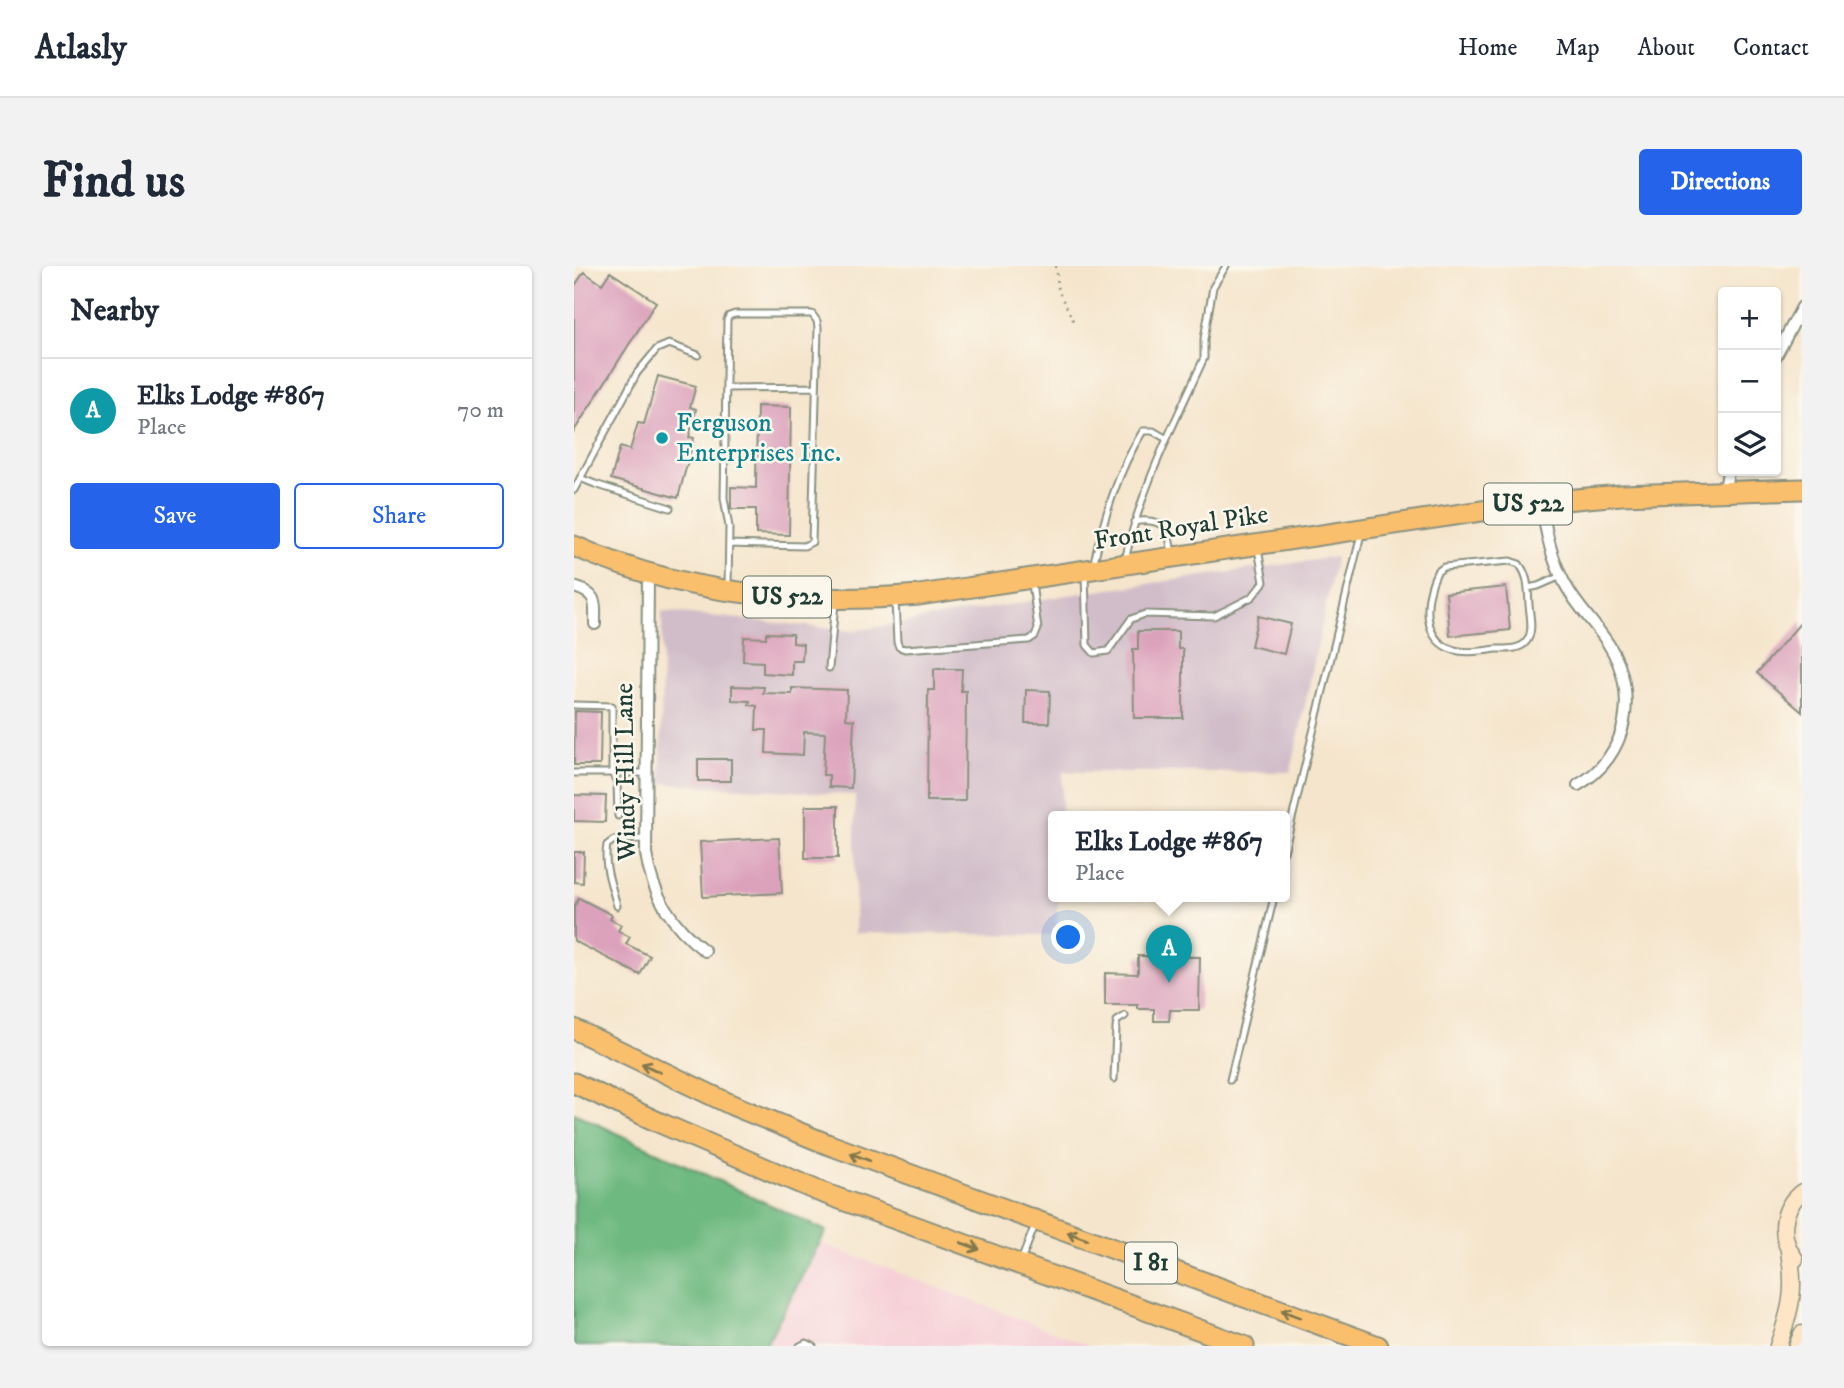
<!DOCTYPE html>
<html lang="en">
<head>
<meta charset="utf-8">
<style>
	:root { --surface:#fff; --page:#f2f2f3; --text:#1f2937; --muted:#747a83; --line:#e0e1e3; --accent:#2563eb }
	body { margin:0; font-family:"IM FELL DW Pica",serif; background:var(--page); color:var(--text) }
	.controls { position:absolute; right:21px; top:21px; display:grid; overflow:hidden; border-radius:7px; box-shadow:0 2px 5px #0004 }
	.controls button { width:63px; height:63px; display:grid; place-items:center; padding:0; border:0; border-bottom:2px solid var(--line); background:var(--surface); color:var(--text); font:35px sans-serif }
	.you { position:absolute; left:495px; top:672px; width:24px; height:24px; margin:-18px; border:5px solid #fff; border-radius:50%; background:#1a73e8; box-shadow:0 0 0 10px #1a73e833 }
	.badge { display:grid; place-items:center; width:46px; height:46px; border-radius:50%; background:var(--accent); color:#fff; font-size:23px; font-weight:700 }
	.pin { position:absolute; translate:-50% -58px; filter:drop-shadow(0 2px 4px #0008) }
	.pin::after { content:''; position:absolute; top:37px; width:24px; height:21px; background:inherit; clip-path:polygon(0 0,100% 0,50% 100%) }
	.popup { position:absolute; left:474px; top:545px; width:242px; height:91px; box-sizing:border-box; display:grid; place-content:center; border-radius:7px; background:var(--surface); filter:drop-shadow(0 2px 5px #0005); font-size:23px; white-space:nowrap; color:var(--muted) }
	.popup b { font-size:26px; color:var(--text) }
	.popup::after { content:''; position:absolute; left:50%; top:100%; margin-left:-14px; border:14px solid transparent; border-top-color:var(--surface) }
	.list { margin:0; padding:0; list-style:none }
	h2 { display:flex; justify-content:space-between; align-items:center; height:91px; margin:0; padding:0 28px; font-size:30px }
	h2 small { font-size:23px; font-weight:400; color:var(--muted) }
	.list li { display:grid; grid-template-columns:46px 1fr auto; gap:21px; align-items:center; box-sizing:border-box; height:105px; padding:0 28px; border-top:2px solid var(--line) }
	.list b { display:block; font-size:26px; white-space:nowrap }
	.list p { margin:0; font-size:23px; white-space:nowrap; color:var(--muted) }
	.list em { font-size:23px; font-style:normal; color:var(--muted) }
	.actions { display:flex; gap:14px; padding:21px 28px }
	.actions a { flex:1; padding:16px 0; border:2px solid var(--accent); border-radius:7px; text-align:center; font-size:24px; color:var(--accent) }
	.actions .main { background:var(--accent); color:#fff }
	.icon { flex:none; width:38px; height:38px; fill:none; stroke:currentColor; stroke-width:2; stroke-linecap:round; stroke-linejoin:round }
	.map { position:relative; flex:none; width:1228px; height:1080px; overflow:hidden; border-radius:7px }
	header { display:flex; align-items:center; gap:42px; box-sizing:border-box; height:98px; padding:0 35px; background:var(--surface); border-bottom:2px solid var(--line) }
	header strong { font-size:33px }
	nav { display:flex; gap:38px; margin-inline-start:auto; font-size:24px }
	.intro { display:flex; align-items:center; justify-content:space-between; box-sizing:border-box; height:168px; padding:0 42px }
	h1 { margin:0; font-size:49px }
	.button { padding:18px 32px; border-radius:7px; background:var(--accent); color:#fff; font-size:24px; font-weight:700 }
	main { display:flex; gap:42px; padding:0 42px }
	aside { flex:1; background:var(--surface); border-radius:7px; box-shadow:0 2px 5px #0004 }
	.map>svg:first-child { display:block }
</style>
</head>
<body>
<header>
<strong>Atlasly</strong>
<nav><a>Home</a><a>Map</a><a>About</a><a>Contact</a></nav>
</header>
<div class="intro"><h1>Find us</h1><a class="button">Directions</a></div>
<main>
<aside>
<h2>Nearby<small></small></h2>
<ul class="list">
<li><span class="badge" style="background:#0f9aa8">A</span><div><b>Elks Lodge #867</b><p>Place</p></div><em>70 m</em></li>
</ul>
<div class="actions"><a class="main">Save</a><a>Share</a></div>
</aside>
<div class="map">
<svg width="1228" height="1080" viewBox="0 0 1228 1080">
	<rect width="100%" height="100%" fill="#fbf7ec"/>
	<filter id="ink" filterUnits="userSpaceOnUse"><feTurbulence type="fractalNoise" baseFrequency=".0143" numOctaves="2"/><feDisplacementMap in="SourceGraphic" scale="14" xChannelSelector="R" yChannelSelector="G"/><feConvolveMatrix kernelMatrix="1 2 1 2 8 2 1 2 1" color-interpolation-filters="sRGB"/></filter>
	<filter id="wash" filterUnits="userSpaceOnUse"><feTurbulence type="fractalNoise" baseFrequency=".00686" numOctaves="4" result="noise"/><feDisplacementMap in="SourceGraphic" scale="28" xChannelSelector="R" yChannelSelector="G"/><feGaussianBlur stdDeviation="1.57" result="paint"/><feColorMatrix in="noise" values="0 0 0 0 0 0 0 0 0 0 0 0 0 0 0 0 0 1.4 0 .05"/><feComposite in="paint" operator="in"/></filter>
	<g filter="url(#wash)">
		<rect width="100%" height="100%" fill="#f5e5cc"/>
		<path fill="#f6cfd7" d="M239,974l278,106h-329z"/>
		<path fill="#d1bdc9" d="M762,291l-45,215h-228l-2,45h-7v80h4l-1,38 -202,-2v-138l-194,-12 1,-172 192,20 207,-35z"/>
		<path fill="#6eb980" stroke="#467b5a" stroke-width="2" d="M0,847l252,118 -61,115h-191z"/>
		<g id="blocks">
			<path fill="#dca2bc" d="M10,6l18,12 8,-12 46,30 -82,129v-144z
				M84,110l38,10 -6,21 6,2 -7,28 5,1 -16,60 -67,-19 9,-32 10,3 8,-27 6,1z
				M183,140l34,1 -2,128 -33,-1v-25h-25v-22l25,1z
				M932,321l4,43 -60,6 -4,-43z
				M684,350l33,8 -7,30 -33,-8z
				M1228,355v91l-45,-39z
				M564,365h40v18h5v69h-49l-1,-69h5z
				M192,367l27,1v9l10,1 -1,17h-10v14l-29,-2v-11l-20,-1 1,-24 22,1z
				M360,403h28l-1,22h5l-1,110h-38l1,-111h6z
				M158,420l32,1 -1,6 29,1v-6l55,2 -1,29 8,1 -3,68 -22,-1v-12h-6l2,-42 -21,-1 -1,23 -37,-2 1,-23h-11l1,-24 -8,-1 1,-4 -18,-1z
				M452,424l24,1 -1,32h-24z
				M1,445l26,1 -1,53h-26z
				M124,493h33v22h-33z
				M0,529l32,1 -1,26 -31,-1z
				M231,540h33v52h-33z
				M205,572l3,55 -79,4 -3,-55z
				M0,586h10l-1,31 -9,-1z
				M5,632l33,17 -2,4 11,6 -3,6 12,6 -4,7 24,12 -10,19 -66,-34v-34z
				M564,690l62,1 -1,53h-29l-1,11h-15v-12h-16v-4h-33v-32l33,1z"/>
		</g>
	</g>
	<g filter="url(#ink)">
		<use href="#blocks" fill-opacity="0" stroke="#8a9180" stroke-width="2"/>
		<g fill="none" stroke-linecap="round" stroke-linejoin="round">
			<defs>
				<path id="lane" d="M153,122l89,-1
					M6,212l15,6 75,24
					M0,224l63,-117 20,-24 12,-5 29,11
					M560,256c13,-3 21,-1 33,5l5,25
					M551,295c15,-72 49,-137 79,-203v-19l9,-52 13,-21
					M936,295l9,3c10,12 9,27 10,41 1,11 5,28 -3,37 -7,8 -20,7 -30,7 -12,2 -25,4 -37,2 -39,-6 -35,-53 -22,-79l7,-5z
					M519,300c11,-47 24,-94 50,-135h10l14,8
					M511,307l2,72 7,8 14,-2 23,-32 14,-5 69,2 38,-19 12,-15 -6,-33
					M154,321l1,-60 -5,-29 3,-178 2,-4 6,-2h77l5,7 1,7 -6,214 -8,4 -75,-2
					M954,322l10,-2 23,-10
					M321,334l2,42 2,5 6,2 124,-9 6,-4 3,-7 -6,-46
					M255,402l6,-65
					M0,439l38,1v67l5,9 1,34
					M0,507h72
					M710,586l77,-318
					M43,640c-5,-20 -14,-40 -10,-61l7,-5 32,-1
					M540,813l2,-51 1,-7 8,-5
					M656,814l44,-183
					M447,995l14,-36
					M226,1080l6,-3 7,3"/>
				<path id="street" d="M1202,90l26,-49
					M1151,224l3,-19
					M968,236c3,30 9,56 23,82 12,23 31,40 44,61 30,48 20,111 -31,140
					M74,308l-2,280c6,40 27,73 59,97
					M0,321c24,7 21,15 21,37"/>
				<path id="secondary" d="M1221,993c-16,-21 -15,-50 7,-67
					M1204,1080c13,-37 18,-56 11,-95
					M1223,1080l5,-12"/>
				<path id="highway" d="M0,280c108,49 228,59 345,49l623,-93 79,-7 181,-6
					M0,763l158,76 95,39 551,202
					M0,817l84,39 160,69 426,155"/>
			</defs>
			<use href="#lane" stroke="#8a9180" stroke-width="9"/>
			<use href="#street" stroke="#8a9180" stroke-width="14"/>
			<use href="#secondary" stroke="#8a9180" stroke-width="19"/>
			<use href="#highway" stroke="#8a9180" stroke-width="23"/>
			<path stroke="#8a9180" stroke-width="2" stroke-dasharray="2 5" stroke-linecap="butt" d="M482,0l2,24 16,32"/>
			<use href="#lane" stroke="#fff" stroke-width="5"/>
			<use href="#street" stroke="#fff" stroke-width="10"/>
			<use href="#secondary" stroke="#fde5c5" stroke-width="16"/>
			<use href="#highway" stroke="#f9bf6d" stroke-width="19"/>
		</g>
		<defs><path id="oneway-shaft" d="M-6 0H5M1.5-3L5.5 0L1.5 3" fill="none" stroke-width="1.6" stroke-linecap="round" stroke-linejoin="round" transform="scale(1.75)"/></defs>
		<g stroke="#81784e">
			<use href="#oneway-shaft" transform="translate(77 802) rotate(-154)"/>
			<use href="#oneway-shaft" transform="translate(286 891) rotate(-159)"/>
			<use href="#oneway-shaft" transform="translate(503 970) rotate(-160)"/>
			<use href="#oneway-shaft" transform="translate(396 980) rotate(20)"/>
			<use href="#oneway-shaft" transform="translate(717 1048) rotate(-160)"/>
		</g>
	</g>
	<circle fill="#0f9aa8" stroke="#fbf7ec" stroke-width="2.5" cx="88" cy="172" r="7"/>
	<g text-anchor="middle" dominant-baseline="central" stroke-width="5" stroke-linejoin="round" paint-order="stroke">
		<g fill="#fbf7ec" stroke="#61756b" stroke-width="2">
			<rect x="910" y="217.5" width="88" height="41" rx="5"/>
			<rect x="169" y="310.5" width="88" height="41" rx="5"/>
			<rect x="551" y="976.5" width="52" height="41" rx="5"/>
		</g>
		<g font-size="24" font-weight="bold" fill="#1f3d34">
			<text x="954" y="238">US 522</text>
			<text x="213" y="331">US 522</text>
			<text x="577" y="997">I 81</text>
		</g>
		<g font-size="26" fill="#0d838f" stroke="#fbf7ec" text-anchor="start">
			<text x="102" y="157">Ferguson<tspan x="102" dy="30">Enterprises Inc.</tspan></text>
		</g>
		<g font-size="26" fill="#1f3d34" stroke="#fbf7ec">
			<text transform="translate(607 262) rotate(-9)">Front Royal Pike</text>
			<text transform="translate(52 506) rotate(-91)">Windy Hill Lane</text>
		</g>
	</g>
</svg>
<div class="controls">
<button>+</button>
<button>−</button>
<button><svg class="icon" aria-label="layers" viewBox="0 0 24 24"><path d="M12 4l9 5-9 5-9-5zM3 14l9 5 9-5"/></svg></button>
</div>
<div class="you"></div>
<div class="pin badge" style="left:595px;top:717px;background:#0f9aa8">A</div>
<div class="popup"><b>Elks Lodge #867</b>Place</div>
</div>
</main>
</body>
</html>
